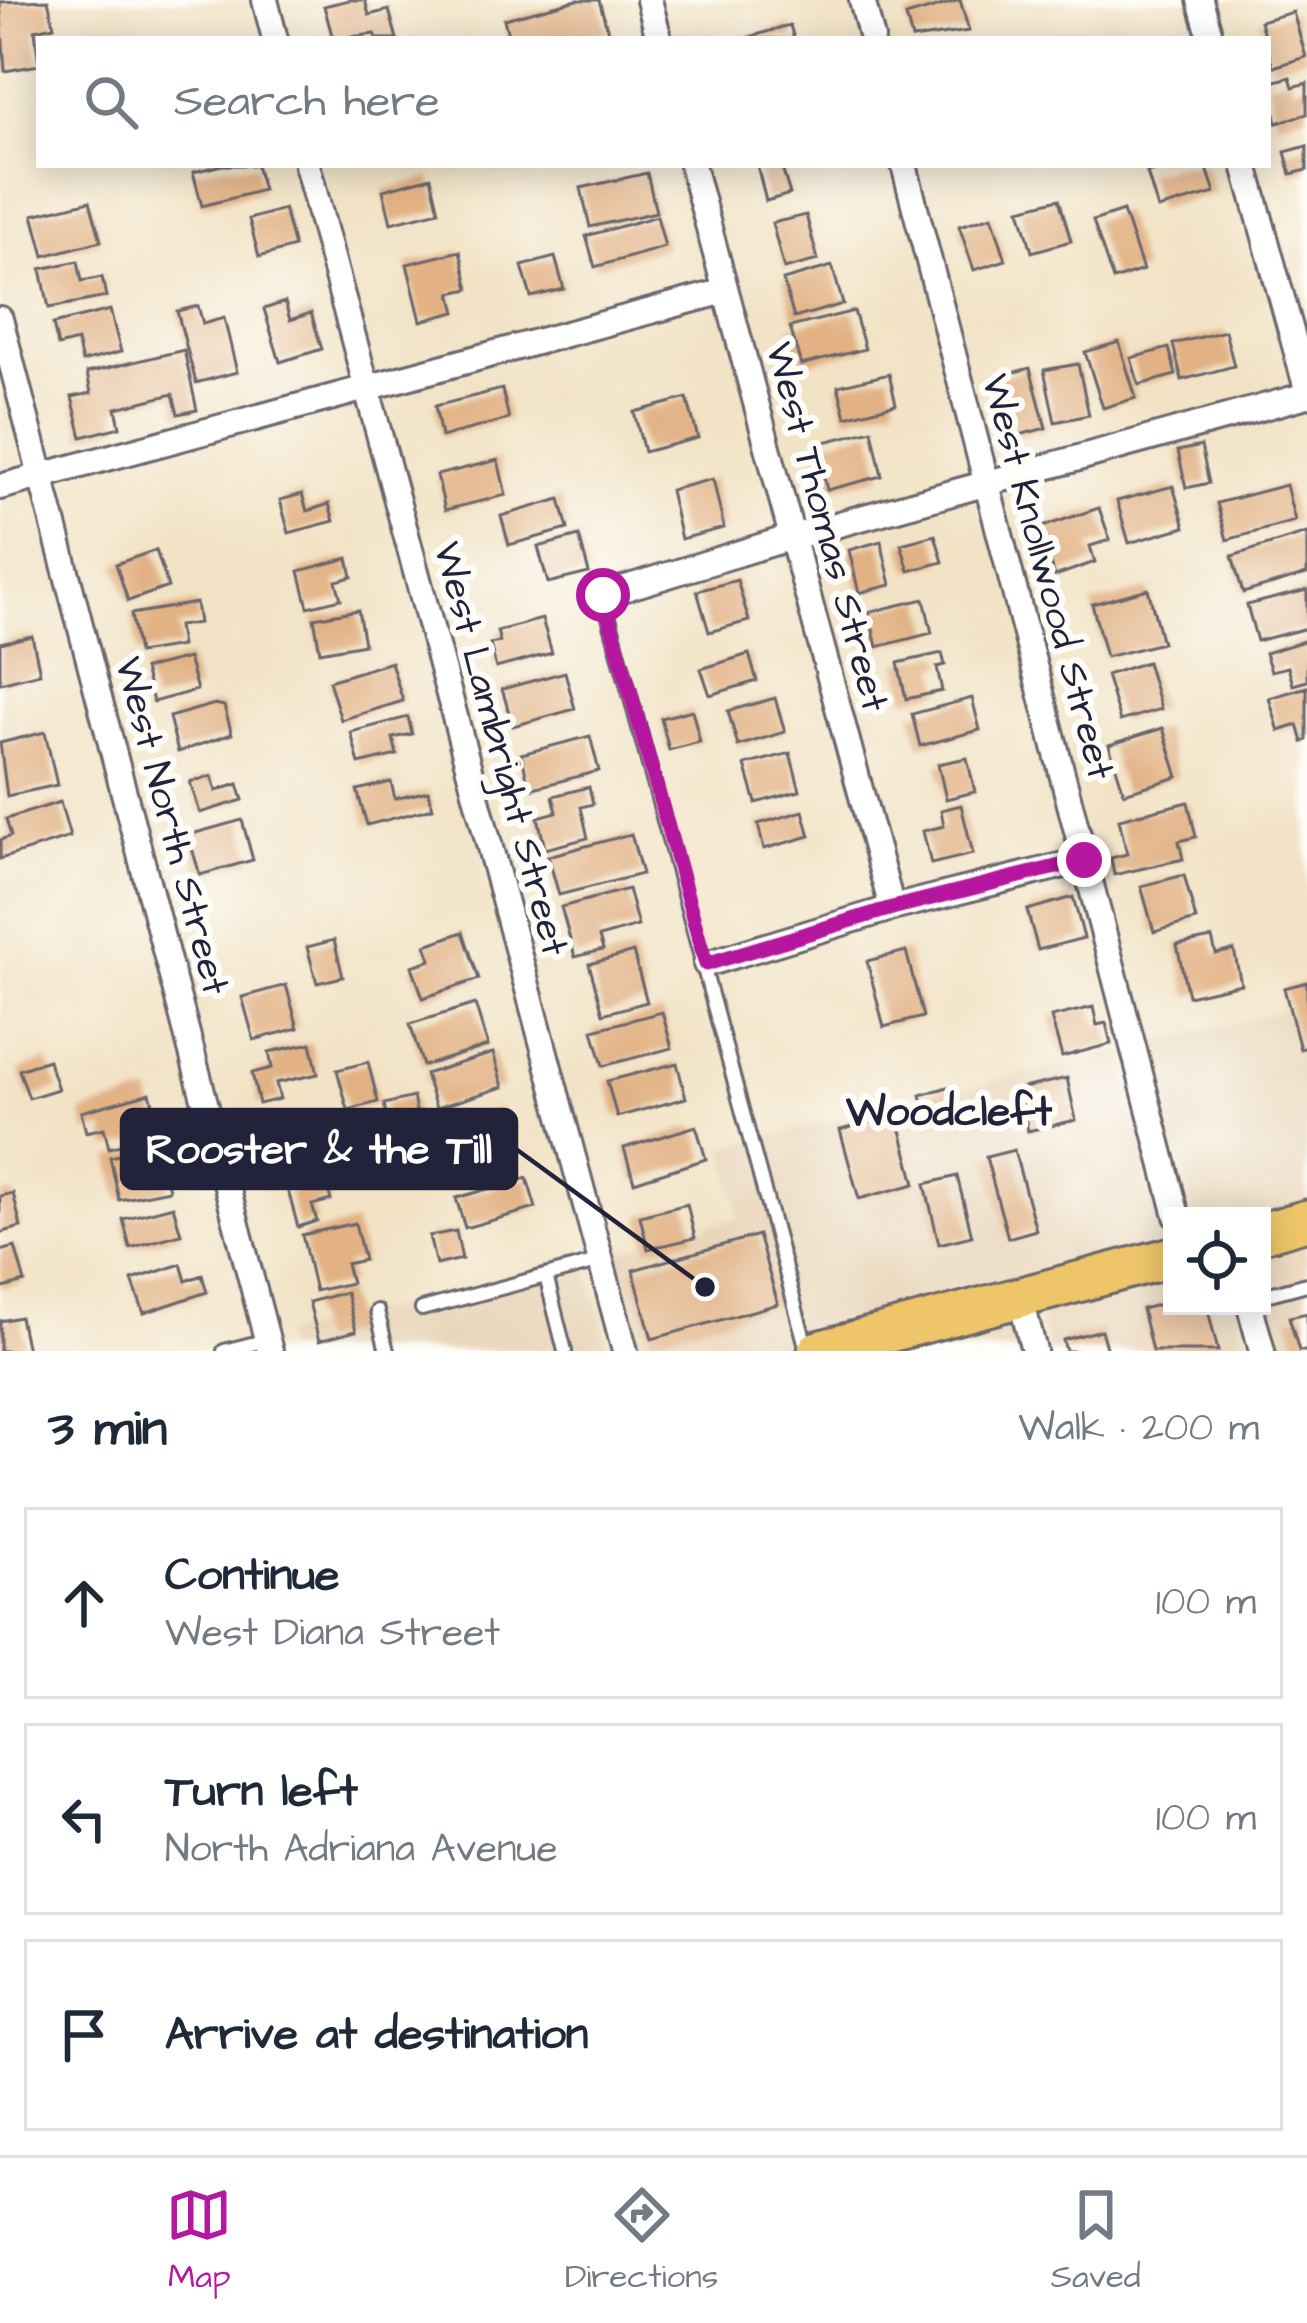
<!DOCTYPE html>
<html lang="en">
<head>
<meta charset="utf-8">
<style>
	:root { --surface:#fff; --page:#f6f6f7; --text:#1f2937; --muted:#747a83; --line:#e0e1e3; --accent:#b5179e }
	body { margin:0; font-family:"Architects Daughter",sans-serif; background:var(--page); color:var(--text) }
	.controls { position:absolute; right:36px; bottom:36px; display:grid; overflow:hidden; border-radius:0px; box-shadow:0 6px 30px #0003 }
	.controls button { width:108px; height:108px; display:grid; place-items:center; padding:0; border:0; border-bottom:3px solid var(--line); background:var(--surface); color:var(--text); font:60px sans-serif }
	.stop { position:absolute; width:36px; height:36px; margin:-27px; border:9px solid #b5179e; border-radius:50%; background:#fff }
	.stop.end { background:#b5179e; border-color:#fff; box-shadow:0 3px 12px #0008 }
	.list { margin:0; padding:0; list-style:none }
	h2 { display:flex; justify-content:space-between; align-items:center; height:156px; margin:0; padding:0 48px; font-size:51px }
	h2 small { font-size:39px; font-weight:400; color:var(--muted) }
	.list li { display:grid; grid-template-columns:78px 1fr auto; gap:36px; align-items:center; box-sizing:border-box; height:192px; margin:0 24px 24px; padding:0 24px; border:3px solid var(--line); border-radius:0px }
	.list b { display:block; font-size:45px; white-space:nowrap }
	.list p { margin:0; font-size:39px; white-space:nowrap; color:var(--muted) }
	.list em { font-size:39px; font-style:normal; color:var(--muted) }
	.icon { flex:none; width:66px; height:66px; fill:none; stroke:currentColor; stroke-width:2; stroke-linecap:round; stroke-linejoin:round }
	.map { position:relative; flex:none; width:1307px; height:1351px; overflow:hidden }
	.search { position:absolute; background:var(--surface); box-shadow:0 6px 30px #0003; left:36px; right:36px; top:36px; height:132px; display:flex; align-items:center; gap:30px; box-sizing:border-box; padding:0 42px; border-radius:0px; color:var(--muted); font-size:45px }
	.sheet { height:804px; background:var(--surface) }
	nav { display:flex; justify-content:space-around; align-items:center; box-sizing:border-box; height:168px; border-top:3px solid var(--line); background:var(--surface); font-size:33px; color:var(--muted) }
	nav a { display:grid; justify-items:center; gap:6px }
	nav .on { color:var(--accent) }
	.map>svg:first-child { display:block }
</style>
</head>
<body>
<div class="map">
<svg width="1307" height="1351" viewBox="0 0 1307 1351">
	<rect width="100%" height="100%" fill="#fdfcf7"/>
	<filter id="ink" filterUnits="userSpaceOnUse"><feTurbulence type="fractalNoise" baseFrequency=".00833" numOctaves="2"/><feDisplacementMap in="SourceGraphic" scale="24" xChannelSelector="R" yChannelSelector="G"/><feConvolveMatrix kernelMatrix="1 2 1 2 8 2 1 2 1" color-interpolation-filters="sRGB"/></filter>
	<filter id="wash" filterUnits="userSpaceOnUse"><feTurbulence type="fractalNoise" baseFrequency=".004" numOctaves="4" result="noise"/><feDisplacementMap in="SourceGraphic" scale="48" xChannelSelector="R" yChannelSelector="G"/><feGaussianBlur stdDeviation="2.7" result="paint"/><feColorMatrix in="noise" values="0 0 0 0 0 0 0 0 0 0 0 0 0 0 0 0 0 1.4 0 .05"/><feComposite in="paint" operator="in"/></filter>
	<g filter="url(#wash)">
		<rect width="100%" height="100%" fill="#f2e3c6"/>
		<path fill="#e8d4b7" d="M1296,1008l11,21v177l-45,10h-69l-45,-172z
			M1119,1051l50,193 -399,107h-130l-26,-98 125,-36 -14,-70z
			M1307,1234v117h-30l-15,-56v-48z
			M585,1261l25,90h-324l-4,-16z
			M1172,1270v36h62l12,45h-197l-12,-46z
			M1009,1312l10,39h-151z"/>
		<g id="blocks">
			<path fill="#e2b285" d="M48,0l6,26 -19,4 4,35 -34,6 -5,-69z
				M349,0h16l4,15 20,-5 8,29h-21l-1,-5 -42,5 -9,-33z
				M577,0h22l10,35 -100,4 -5,-20z
				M960,0l9,31 -57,8 -6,-23z
				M1293,12l13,45 -33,10 -13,-46z
				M790,25l4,14h-48v-1z
				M1290,77l3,10 14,-4v31l-30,9 -9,-40z
				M1307,146v24l-16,4 -6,-22z
				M222,165h34l7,25 -61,16 -9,-34z
				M757,165h24l9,29 -24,7z
				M1177,165h29l9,28 -57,16 -11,-36z
				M647,173l9,39 -66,15 -9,-39z
				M431,177l8,34 -48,12 -8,-33z
				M1059,199l12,42 -39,11 -12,-43z
				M90,201l11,40 -57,15 -11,-41z
				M284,209l10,38 -35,10 -10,-38z
				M1123,211l20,59 -30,10 -20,-59z
				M806,215l12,45 -34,9 -12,-46z
				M657,216l8,31 -70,20 -9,-31z
				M992,216l14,44 -32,10 -15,-44z
				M460,251l9,38 -18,4 5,19 -35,9 -14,-57z
				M555,257l9,32 -33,8 -9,-31z
				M78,261l4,20 20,-4 4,20 -57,11 -8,-39z
				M832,266l11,38 -49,14 -11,-38z
				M285,302l5,18 21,-7 11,36 -42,13 -16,-53z
				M198,306l5,18 21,-6 13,54 -41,11 -19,-72z
				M110,310l11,42 -39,10 -5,-21 -19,5 -5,-22z
				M854,311l11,38 -64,16 -11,-38z
				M1225,331l9,35 -52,14 -9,-36z
				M1119,342l17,56 -33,10 -18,-56z
				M1169,348l7,27 -37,10 -8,-27z
				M184,350l13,60 -19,4 -5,-20 -57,14 4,19 -38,10 -10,-40 19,-4 -4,-20z
				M1078,364l11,51 -34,7 -11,-52z
				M1030,368l16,60 -34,9 -16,-60z
				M889,374l7,30 -50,13 -8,-31z
				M502,389l7,30 -68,18 -6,-31z
				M687,398l11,40 -54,14 -10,-40z
				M872,430l10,46 -55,14 -11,-46z
				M1201,446l8,37 -23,5 -8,-37z
				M498,460l8,35 -61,15 -8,-35z
				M713,479l11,49 -43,11 -11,-49z
				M1286,485l9,36 -68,19 -10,-37z
				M1173,486l12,41 -56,16 -12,-42z
				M302,494l5,17 22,-7 5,17 -45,12 -9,-33z
				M560,499l8,30 -59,16 -8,-29z
				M1099,508l11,32 -20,6 5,16 -40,14 -16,-48z
				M1307,533v41l-64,19 -11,-37z
				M935,535l8,27 -34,9 -8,-27z
				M579,536l10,37 -41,10 -10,-36z
				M881,541l10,44 -32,8 -10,-43z
				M156,550l12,37 -40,14 -12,-37z
				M348,558l4,19 -16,4 5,18 -33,8 -9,-36z
				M737,580l12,41 -40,11 -12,-41z
				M1148,589l14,54 -56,14 -14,-53z
				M1307,590v38l-50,13 -10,-36z
				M924,599l8,34 -55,14 -8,-35z
				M196,603l3,20 -21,3 3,20 -43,7 -7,-39z
				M358,610l6,34 -44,8 -6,-34z
				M542,619l10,34 -56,15 -6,-24 10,-2 -3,-11z
				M32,636l8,37 -40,10v-40z
				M1307,640v41l-14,4 -5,-18 -17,4 -6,-18z
				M942,653l3,12 -8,2 5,24 -36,8 -8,-36z
				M749,654l8,27 -47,14 -9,-26z
				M188,658l9,32 -44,12 -9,-33z
				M391,662l12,39 -62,19 -12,-39z
				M1147,662l14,47 -41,12 -14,-46z
				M565,672l10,37 -62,17 -11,-37z
				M1307,687v53l-4,2 -5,-17 -19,6 -10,-33z
				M775,698l10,34 -47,14 -10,-35z
				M972,698l8,32 -60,16 -8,-32z
				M215,704l9,2 8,28 -54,18 -9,-35z
				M692,710l8,32 -31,8 -8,-32z
				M408,717l4,17 -19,4 4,17 -38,9 -8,-32z
				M1163,728l15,49 -54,16 -15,-48z
				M45,732l12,53 -50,11 -7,-53z
				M590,736l9,35 -69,18 -9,-35z
				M790,753l10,38 -44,12 -11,-38z
				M967,758l8,34 -29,7 -8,-35z
				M212,776l4,15 22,-7 5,16 -43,13 -10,-31z
				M391,782l4,17 33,-8 5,17 -66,17 -10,-35z
				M589,787l4,17 -12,3 7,31 -43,11 -7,-32 19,-5 -4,-16z
				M60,802l10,35 -70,22v-19l11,-4 -5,-17z
				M1188,802l8,35 -17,4 4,18 -69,16 -3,-17 16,-4 -8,-35z
				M961,805l12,49 -42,10 -8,-33 21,-5 -3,-16z
				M803,811l7,25 -46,13 -6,-25z
				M242,820l11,40 -53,15 -12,-40z
				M631,834l11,40 -83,21 -11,-39z
				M1184,875l12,45 -42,12 -13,-46z
				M628,889l10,37 -39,11 4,13 -28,7 -14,-50z
				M1073,897l11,41 -46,12 -11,-40z
				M463,932l16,47 -56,19 -11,-32 19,-6 -5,-15z
				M1212,938l4,16 18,-4 7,34 -53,12 -11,-51z
				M334,940l9,37 -26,6 -10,-36z
				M906,951l17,66 -39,10 -17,-66z
				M633,952l14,50 -44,12 -14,-50z
				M1307,982v65l-7,2 -16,-61z
				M286,985l12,43 -44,12 -12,-43z
				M475,1004l13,42 -65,20 -13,-42z
				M1093,1007l4,18 9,-2 5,21 -49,13 -11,-40z
				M662,1012l10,36 -69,18 -10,-36z
				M311,1043l7,31 -42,9 4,16 -21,5 -7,-31 20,-5 -3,-16z
				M493,1053l10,34 -67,21 -11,-34z
				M48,1060l10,29 -29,9 -10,-28z
				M368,1062l10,40 -30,8 -11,-40z
				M677,1063l9,35 -69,19 -10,-36z
				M1067,1078l9,42 -48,11 -9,-42z
				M951,1086l8,30 -30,8 -8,-29z
				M150,1093l11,41 -52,14 -5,-20 -18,4 -5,-20z
				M413,1097l6,28 -29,7 -6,-28z
				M500,1108l14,44 -69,21 -7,-22 -34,11 -7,-22z
				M897,1115l18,69 -56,15 -19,-69z
				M696,1126l10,33 -72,23 -10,-34z
				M160,1147l9,43 -50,10 -9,-43z
				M1014,1150l22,80 -28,8 -22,-81z
				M321,1166l10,34 -19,5 5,16 -19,6 -14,-51z
				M957,1176l15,60 -33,8 -14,-60z
				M527,1178l9,30 -71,20 -9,-30z
				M13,1193l8,34 -21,6v-37z
				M687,1204l8,34 -47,11 -8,-33z
				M173,1206l8,28 -51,14 -7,-29z
				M355,1223l9,37 -18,4 5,19 -36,8 -13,-56z
				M456,1231l6,28 -26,6 -7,-29z
				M758,1235l20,69 -126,35 -19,-69z
				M15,1247l10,35 -25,7v-38z
				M181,1264l5,17 16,-6 5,17 -63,21 -12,-33z
				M346,1292l10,39 -37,10 -10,-39z
				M1172,1301v5h35l11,45h-66l-10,-42z
				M1307,1313v38h-8l-10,-34z
				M20,1317l7,34h-27v-30z
				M1101,1330l6,21h-41l-3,-11z"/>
		</g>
	</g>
	<g filter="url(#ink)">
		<use href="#blocks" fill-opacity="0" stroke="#6b666c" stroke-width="3"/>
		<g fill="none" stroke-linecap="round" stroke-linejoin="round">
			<defs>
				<path id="lane" d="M603,595l204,755
					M546,1276l19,75
					M1262,1296l45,-12
					M422,1309l179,-48
					M377,1311l10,40
					M224,1351l43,-11"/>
				<path id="street" d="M265,0l10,39
					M649,0l10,39
					M862,0l10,39
					M1200,0l11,39
					M307,165l318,1186
					M692,165l200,743
					M904,165l273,1051
					M1245,165l62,224
					M0,319l270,1032
					M0,487l725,-196
					M603,595l189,-58 515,-142
					M706,964l186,-56 192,-48
					M1020,1296l14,55
					M1250,1306l12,45"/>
				<path id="primary" d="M1262,1233l45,-13
					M818,1351l354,-94"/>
			</defs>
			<use href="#lane" stroke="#6b666c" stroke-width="18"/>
			<use href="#street" stroke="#6b666c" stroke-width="30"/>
			<use href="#primary" stroke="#6b666c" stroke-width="45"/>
			<use href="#lane" stroke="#fff" stroke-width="12"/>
			<use href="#street" stroke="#fff" stroke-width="24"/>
			<use href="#primary" stroke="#eec569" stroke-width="39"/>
		</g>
	</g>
	<g fill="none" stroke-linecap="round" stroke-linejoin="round" filter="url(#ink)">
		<path stroke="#b5179e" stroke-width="15" d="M603,595l103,369 186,-56 192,-48"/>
	</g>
	<g text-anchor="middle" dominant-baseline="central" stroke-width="12" stroke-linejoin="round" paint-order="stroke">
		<g font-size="39" fill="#22223b" stroke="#fdfcf7">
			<text transform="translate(826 527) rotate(75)">West Thomas Street</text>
			<text transform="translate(1047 577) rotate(75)">West Knollwood Street</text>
			<text transform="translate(500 749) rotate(75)">West Lambright Street</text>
			<text transform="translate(171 826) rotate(75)">West North Street</text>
		</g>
		<g font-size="42" font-weight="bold" fill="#22223b" stroke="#fdfcf7">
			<text x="949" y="1113">Woodcleft</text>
		</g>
	</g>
	<path fill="none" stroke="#22223b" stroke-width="4.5" d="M705 1287L516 1149"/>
	<circle fill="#22223b" stroke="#fdfcf7" stroke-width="4.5" cx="705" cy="1287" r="12"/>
	<rect fill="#22223b" stroke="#22223b" stroke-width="4.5" x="122" y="1110" width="394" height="78" rx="12"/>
	<g font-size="42" text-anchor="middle" font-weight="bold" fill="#fff">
		<text x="319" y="1163">Rooster &amp; the Till</text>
	</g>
</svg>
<div class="controls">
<button><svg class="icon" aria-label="locate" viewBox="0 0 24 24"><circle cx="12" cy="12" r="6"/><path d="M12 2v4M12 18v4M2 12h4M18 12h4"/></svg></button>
</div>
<div class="stop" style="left:603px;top:595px"></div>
<div class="stop end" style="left:1084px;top:860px"></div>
<div class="search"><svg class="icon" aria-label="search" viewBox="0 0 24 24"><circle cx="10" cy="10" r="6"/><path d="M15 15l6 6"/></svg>Search here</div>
</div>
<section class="sheet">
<h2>3 min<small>Walk · 200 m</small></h2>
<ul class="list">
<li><svg class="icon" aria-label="ahead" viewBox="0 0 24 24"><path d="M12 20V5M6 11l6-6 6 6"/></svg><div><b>Continue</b><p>West Diana Street</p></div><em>100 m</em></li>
<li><svg class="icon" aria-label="left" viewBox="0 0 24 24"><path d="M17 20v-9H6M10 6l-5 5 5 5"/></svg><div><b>Turn left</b><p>North Adriana Avenue</p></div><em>100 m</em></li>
<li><svg class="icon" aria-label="arrive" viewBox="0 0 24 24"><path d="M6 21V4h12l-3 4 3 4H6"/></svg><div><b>Arrive at destination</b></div></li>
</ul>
</section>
<nav>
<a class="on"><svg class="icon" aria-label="map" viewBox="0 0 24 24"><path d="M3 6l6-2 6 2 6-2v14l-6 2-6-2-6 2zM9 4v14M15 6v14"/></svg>Map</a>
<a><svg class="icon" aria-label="directions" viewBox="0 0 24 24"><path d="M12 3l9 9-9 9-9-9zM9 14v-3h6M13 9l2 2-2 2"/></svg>Directions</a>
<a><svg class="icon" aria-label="saved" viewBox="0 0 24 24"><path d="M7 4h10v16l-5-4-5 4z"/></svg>Saved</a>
</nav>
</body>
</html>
